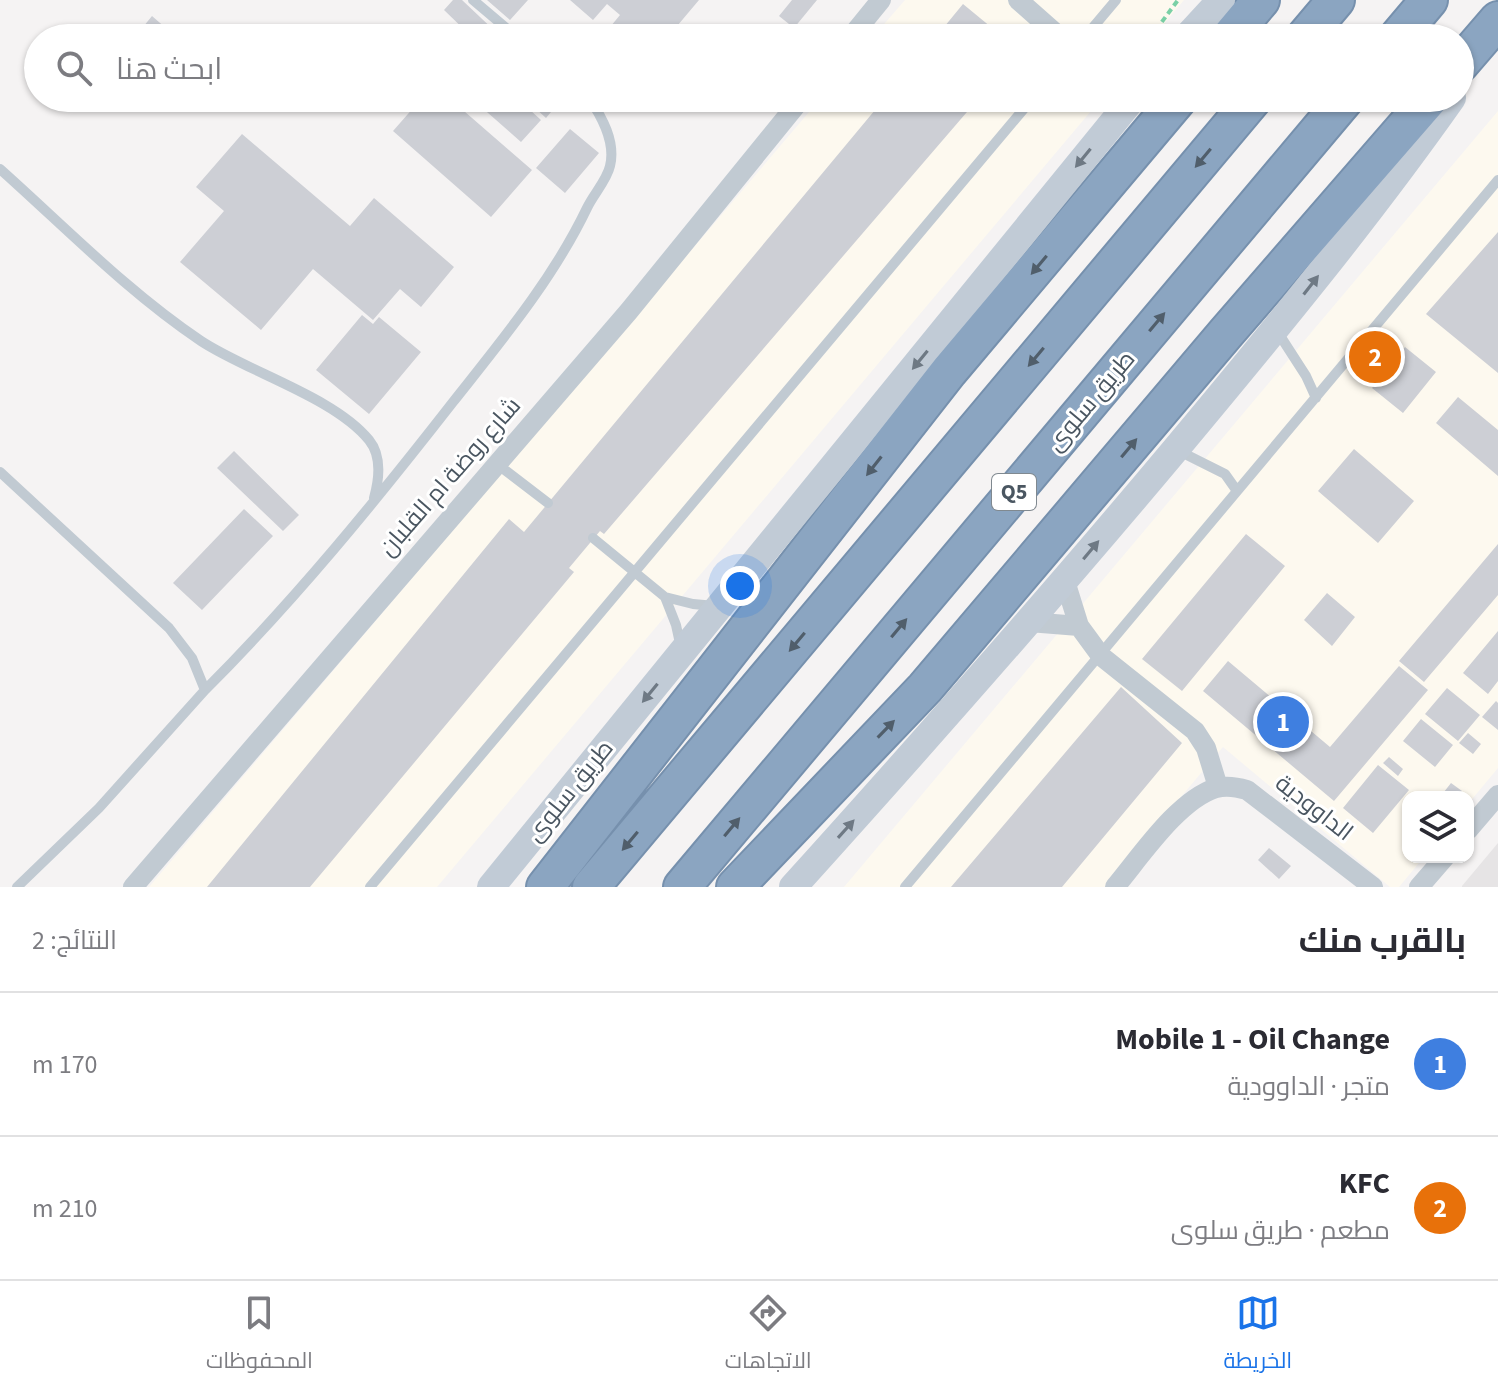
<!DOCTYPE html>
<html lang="ar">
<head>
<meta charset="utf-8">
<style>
	:root { --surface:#fff; --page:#f7f7f7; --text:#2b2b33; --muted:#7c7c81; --line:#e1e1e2; --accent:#1a73e8 }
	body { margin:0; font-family:"Source Sans 3",Cairo,sans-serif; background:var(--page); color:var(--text); direction:rtl }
	.controls { position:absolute; right:24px; bottom:24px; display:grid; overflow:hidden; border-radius:16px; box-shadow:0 2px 6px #0004 }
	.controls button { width:72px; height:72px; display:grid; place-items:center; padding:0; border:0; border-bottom:2px solid var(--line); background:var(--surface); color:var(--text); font:40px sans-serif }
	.you { position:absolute; left:740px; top:586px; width:28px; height:28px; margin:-20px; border:6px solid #fff; border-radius:50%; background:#1a73e8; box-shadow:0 0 0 12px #1a73e833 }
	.badge { display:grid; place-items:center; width:52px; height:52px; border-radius:50%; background:var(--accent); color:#fff; font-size:26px; font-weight:700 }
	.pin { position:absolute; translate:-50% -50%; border:4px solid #fff; box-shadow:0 2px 8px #0006 }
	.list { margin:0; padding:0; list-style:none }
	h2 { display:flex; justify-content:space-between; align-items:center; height:104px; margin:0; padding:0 32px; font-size:34px }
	h2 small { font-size:26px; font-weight:400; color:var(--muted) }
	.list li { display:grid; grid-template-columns:52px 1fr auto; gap:24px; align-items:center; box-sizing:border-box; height:144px; padding:0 32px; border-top:2px solid var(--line) }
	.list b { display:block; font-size:30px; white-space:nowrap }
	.list p { margin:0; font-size:26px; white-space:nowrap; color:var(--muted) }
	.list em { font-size:26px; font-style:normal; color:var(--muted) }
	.icon { flex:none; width:44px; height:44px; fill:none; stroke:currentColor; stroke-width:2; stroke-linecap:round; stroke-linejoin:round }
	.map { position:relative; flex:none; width:1498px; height:887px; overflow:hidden; direction:ltr }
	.search { position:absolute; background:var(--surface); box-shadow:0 2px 6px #0004; left:24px; right:24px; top:24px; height:88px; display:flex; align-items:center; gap:20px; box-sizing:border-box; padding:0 28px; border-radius:44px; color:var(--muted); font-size:30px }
	.sheet { height:392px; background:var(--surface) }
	nav { display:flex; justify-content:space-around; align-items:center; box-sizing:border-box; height:112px; border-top:2px solid var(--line); background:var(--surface); font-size:22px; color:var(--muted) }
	nav a { display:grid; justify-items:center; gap:4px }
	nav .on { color:var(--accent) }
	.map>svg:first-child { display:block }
</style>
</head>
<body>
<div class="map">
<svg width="1498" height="887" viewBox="0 0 1498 887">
	<rect width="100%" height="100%" fill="#f5f3f3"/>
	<path fill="#fdf9ef" d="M905,0h279l-32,38h-280z
		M821,98h281l-665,789h-288z
		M1498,111v657l-30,36v-7h-60v60h16l-25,30h-9l-167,-140 -118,140h-261z"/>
	<path fill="#e6e4e5" d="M1498,843v44h-36v-1z"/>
	<path fill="#cdcfd5" d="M453,0h9l36,34 -4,4h-21l-29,-28z
		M487,0h41l-18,20z
		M570,0h129l-32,38h-66l19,-23 -13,-11 -14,16z
		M792,0h25l-23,28 -15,-12z
		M963,4l34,28 1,6h-63z
		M152,16l15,13 -8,9h-25z
		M422,98h27l83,72 -41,47 -98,-86z
		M471,98h46l24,22 -20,22z
		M524,98h23l9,8 -10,12z
		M885,98h94l-375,436 -4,-3 -31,37 5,4 -264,315h-103l302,-368 15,13z
		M570,129l29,24 -34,40 -29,-25z
		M242,134l108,92 24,-28 80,69 -33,40 -21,-18 -27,31 -60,-51 -52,61 -81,-68 44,-51 -28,-24z
		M1498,232v141l-72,-59z
		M362,315l11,9 6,-7 42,35 -52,62 -53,-44z
		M1405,347l31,25 -33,41 -31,-25z
		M1458,397l40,33v46l-62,-53z
		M1354,449l60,52 -36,42 -60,-52z
		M234,451l65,64 -16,16 -66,-63z
		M244,509l29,27 -71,74 -29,-27z
		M1246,534l39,32 -103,125 -40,-32z
		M1498,544v51l-74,87 -25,-21z
		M1327,593l28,24 -23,29 -28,-26z
		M1498,631v50l-10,13 -25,-21z
		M1228,661l102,86 69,-81 29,24 -94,111 -131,-110z
		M1121,687l61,56 -120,144h-111z
		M1447,688l33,27 -22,26 -33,-27z
		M1496,701l2,2v27l-16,-13z
		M1421,719l32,26 -18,22 -32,-26z
		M1468,733l13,11 -8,10 -14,-11z
		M1389,757l14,12 -5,7 -15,-13z
		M1378,765l31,25 -36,43 -30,-25z
		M1451,783l11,8 -5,6h-17z
		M1269,848l22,18 -12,13 -21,-19z"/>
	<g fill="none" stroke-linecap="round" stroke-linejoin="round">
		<defs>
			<path id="motorway" d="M1229,38l32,-38
				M1304,38l32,-38
				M1397,38l32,-38
				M1460,64l38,-44
				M545,887l404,-516 230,-273
				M591,887l663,-789
				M682,887l664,-789
				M735,887l190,-199 301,-355 204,-235"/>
		</defs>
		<use href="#motorway" stroke="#7690ad" stroke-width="40"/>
		<path stroke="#7ad0a6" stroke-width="4" stroke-dasharray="6 4" stroke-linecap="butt" d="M1150,38l28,-38
			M1088,110l4,-6 -1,-6"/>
		<path stroke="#c1cad2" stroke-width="10" d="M473,0l45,38
			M1084,38l32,-38
			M0,169c65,58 128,123 201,172 47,31 133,56 168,99 13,16 10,40 5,58
			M1277,331l29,45 10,22
			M1177,450l48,24 12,17
			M497,464l51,39
			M0,472l169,156 23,30 13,32 -106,118 -82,79
			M593,538l72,59 28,7 22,2
			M665,597l11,28 5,23
			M205,690c90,-90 170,-188 248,-288 49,-62 100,-123 134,-194 6,-13 20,-28 23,-42 6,-24 -8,-49 -21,-68
			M370,887l663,-789
			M905,887l593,-707"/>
		<path stroke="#c1cad2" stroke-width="20" d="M1018,0l43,38
			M850,38l31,-38
			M1065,581l14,45 22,30 94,75 11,17 12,39
			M1029,622l50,4
			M1468,830l30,-35
			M133,887l496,-576 173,-213
			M1115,887c26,-31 63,-87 101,-99 11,-3 21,-1 31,2l126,97
			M1419,887l26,-30"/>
		<path stroke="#c1cbd6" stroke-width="28" d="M1186,38l35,-38
			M491,887l642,-789
			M793,887c130,-144 258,-289 382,-437 96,-115 191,-230 277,-352"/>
		<use href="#motorway" stroke="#8ba5c1" stroke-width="36"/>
	</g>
	<defs><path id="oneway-solid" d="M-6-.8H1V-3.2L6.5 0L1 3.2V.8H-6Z" transform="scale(2)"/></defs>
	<g fill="#6e7984">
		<use href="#oneway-solid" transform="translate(1083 158) rotate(129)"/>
		<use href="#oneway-solid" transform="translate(1311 285) rotate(-52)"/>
		<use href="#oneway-solid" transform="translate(920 360) rotate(129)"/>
		<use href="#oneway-solid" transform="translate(1091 550) rotate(-50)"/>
		<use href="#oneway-solid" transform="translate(650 693) rotate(129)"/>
		<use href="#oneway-solid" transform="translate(846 829) rotate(-48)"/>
	</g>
	<g fill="#505e6b">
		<use href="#oneway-solid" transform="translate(1203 158) rotate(130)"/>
		<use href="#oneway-solid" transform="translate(1039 265) rotate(130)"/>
		<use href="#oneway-solid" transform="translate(1157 322) rotate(-50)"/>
		<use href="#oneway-solid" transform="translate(1036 357) rotate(130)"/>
		<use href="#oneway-solid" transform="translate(1129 448) rotate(-50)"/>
		<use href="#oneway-solid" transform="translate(874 466) rotate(128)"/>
		<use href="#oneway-solid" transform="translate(899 628) rotate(-50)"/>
		<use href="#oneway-solid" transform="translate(797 642) rotate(130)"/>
		<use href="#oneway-solid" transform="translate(886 729) rotate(-46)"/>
		<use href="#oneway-solid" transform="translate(732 827) rotate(-50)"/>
		<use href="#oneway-solid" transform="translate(630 841) rotate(130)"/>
	</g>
	<g text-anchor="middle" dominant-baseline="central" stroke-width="6" stroke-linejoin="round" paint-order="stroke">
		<rect fill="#fff" stroke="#808990" stroke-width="2" x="992" y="474" width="44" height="36" rx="6"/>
		<g font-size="22" font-weight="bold" fill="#4a5661">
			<text x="1014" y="492">Q5</text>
		</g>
		<g font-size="24" fill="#4a5661" stroke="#fff">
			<text transform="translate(1091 401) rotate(-50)">طريق سلوى</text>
			<text transform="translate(450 477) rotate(-49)">شارع روضة ام القلبان</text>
			<text transform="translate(570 791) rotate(-51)">طريق سلوى</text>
			<text transform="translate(1314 808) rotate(38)">الداوودية</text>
		</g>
	</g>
</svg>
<div class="controls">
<button><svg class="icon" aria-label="layers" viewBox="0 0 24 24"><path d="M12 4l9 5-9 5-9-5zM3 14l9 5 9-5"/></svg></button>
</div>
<div class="you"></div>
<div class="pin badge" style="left:1283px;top:722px;background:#3f7fe0">1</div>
<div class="pin badge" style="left:1375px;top:357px;background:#e8710a">2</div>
<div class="search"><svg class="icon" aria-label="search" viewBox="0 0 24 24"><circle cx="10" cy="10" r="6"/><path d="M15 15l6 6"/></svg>ابحث هنا</div>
</div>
<section class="sheet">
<h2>بالقرب منك<small>النتائج: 2</small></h2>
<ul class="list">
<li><span class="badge" style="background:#3f7fe0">1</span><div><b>Mobile 1 - Oil Change</b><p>متجر · الداوودية</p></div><em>170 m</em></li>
<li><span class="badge" style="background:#e8710a">2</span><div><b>KFC</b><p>مطعم · طريق سلوى</p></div><em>210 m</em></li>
</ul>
</section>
<nav>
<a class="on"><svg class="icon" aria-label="map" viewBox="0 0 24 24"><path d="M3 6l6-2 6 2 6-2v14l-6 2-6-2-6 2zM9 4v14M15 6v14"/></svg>الخريطة</a>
<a><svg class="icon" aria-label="directions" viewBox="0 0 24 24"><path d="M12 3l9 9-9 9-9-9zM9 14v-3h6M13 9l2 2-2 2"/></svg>الاتجاهات</a>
<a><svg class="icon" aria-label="saved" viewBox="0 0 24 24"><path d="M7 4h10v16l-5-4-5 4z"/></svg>المحفوظات</a>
</nav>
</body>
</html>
